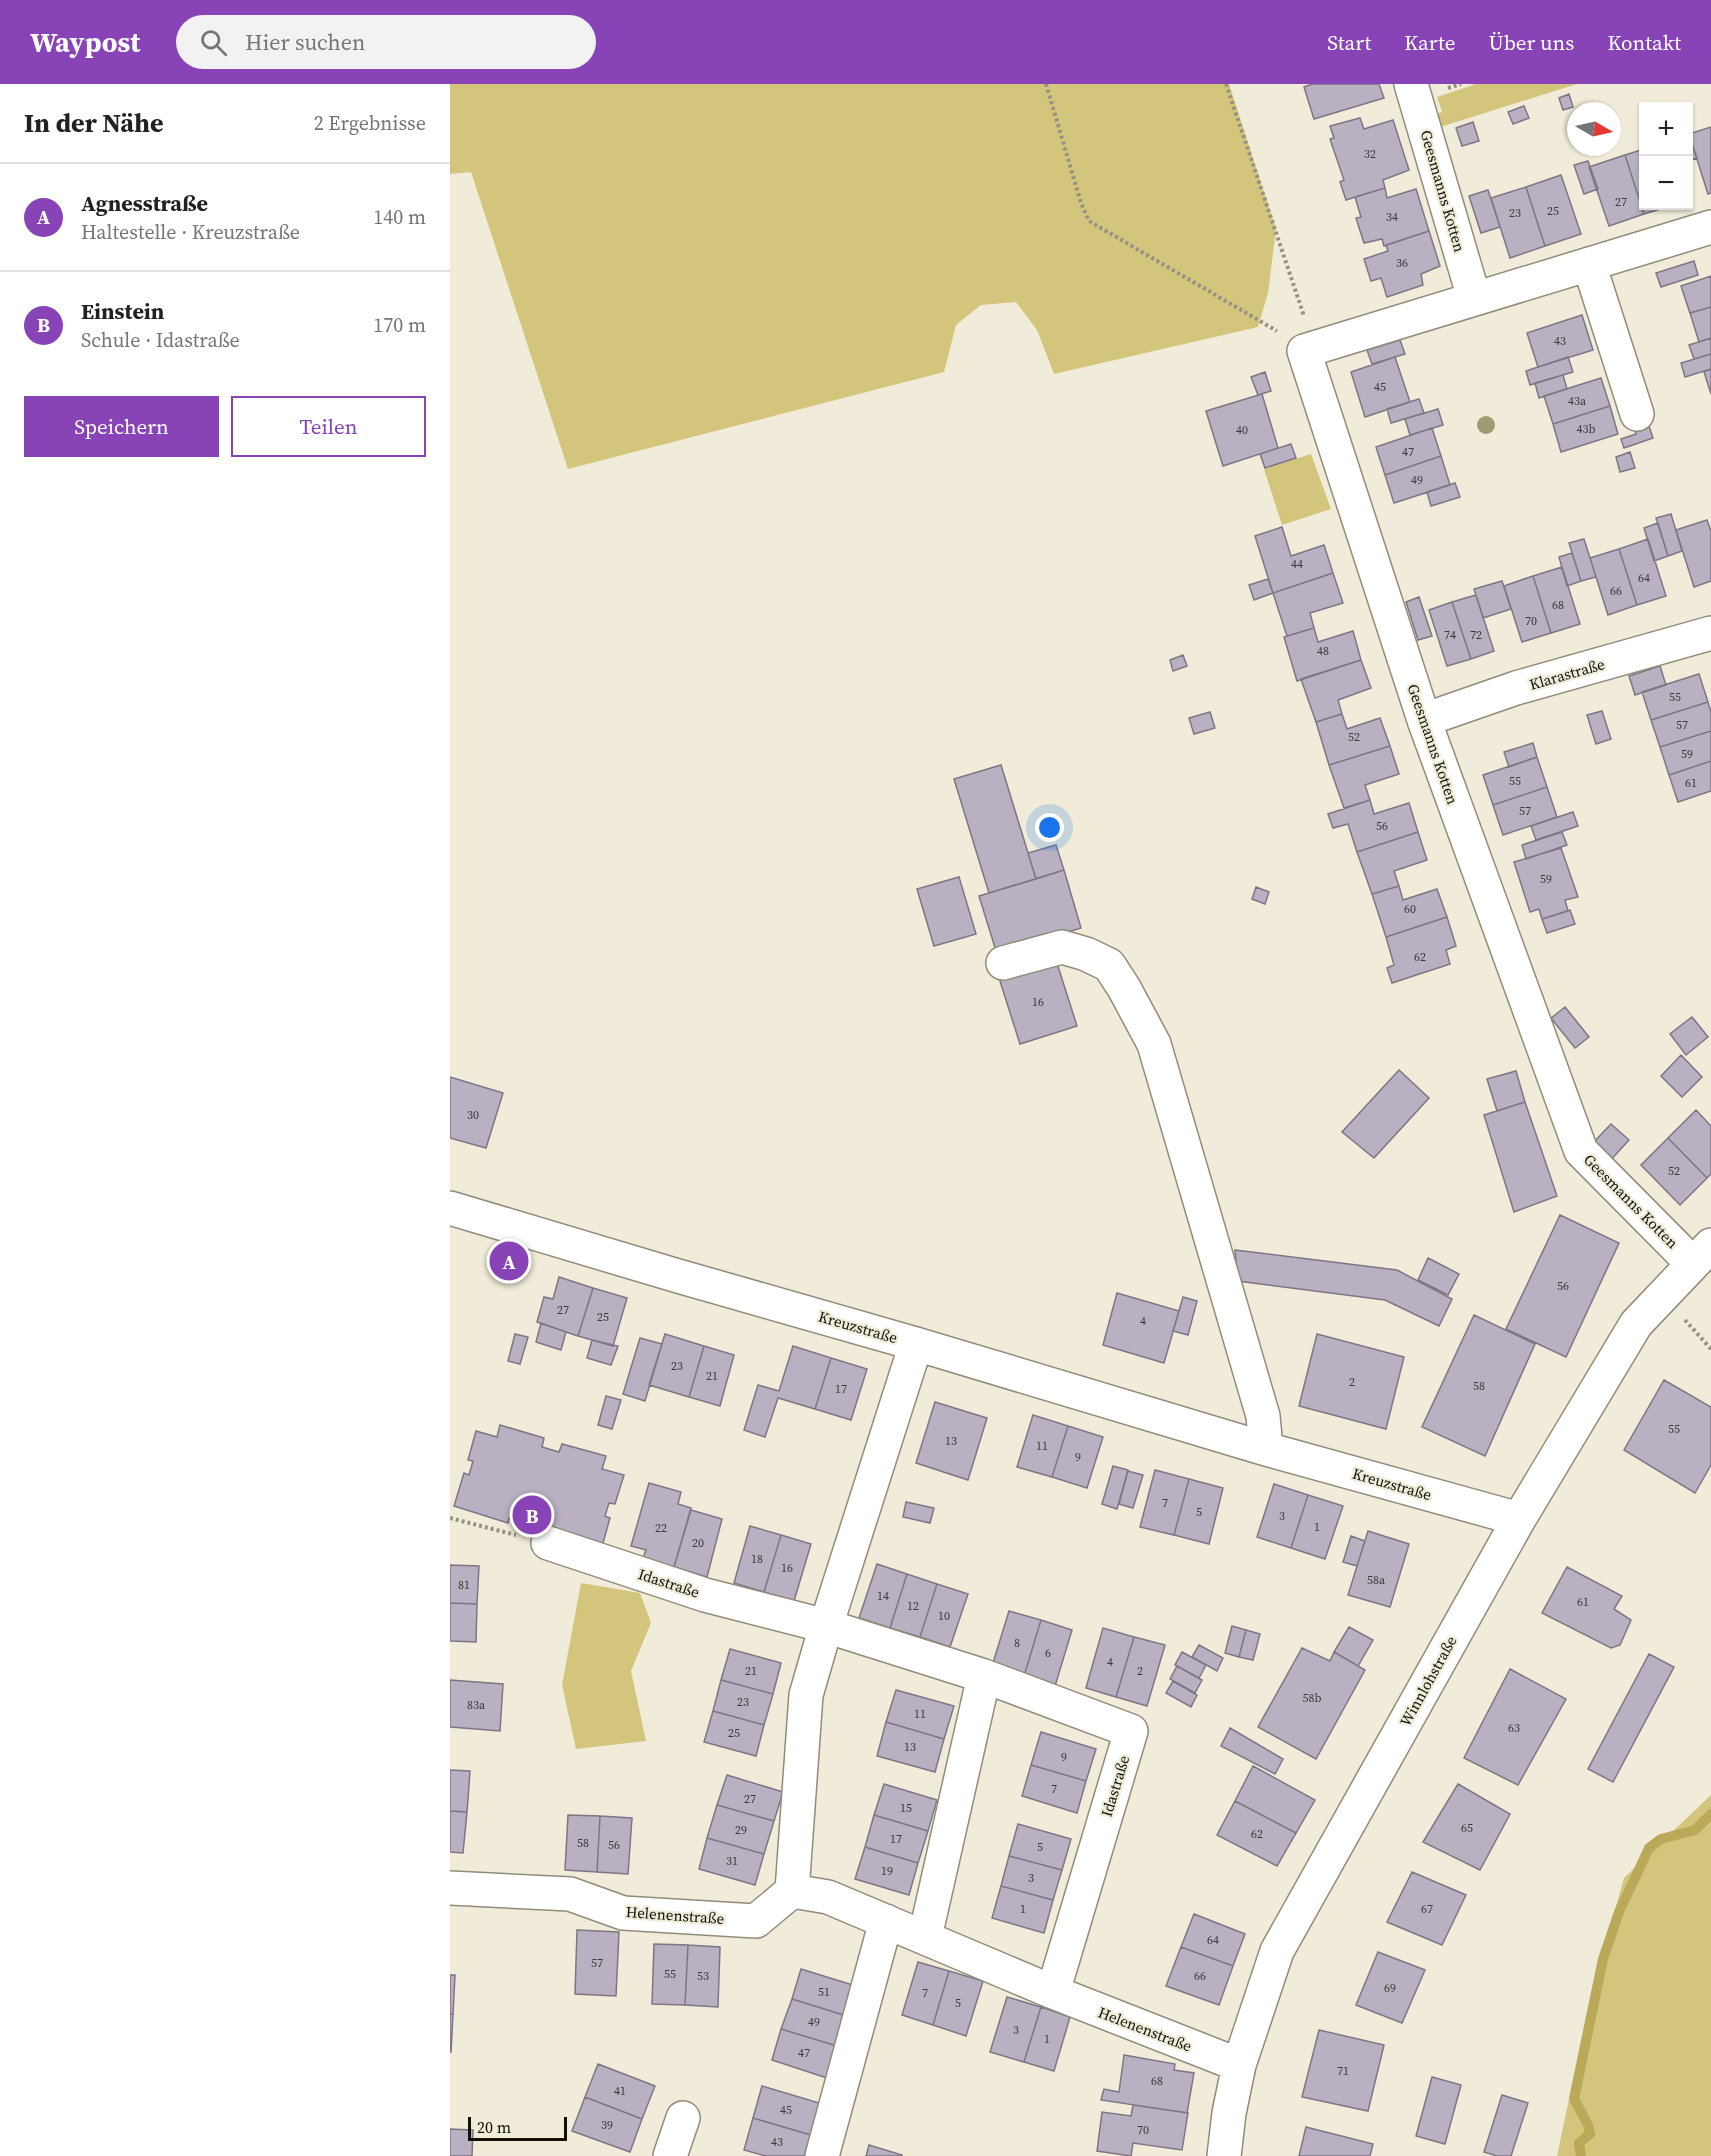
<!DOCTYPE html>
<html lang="de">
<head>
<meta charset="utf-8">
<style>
	:root { --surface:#fff; --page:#f2f2f2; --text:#202124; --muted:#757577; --line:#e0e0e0; --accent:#8843b6 }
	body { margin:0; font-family:"Source Serif 4",serif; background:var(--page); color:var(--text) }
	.controls { position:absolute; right:18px; top:18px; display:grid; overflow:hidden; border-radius:0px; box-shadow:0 2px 4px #0004 }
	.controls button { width:54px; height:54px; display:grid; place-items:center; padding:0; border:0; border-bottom:2px solid var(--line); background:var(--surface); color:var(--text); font:30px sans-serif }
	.compass { position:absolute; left:1117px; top:18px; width:54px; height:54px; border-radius:50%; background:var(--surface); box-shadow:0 2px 4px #0004; rotate:99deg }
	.scale { position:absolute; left:18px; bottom:15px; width:99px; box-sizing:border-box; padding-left:6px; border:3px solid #111009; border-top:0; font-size:16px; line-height:21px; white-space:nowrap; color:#111009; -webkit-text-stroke:4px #f0ecd9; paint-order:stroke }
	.you { position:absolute; left:600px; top:744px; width:21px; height:21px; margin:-15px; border:4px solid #fff; border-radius:50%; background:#1a73e8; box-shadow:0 0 0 9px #1a73e833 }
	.badge { display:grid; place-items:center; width:39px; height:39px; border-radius:50%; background:var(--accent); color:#fff; font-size:20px; font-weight:700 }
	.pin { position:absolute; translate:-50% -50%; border:3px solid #fff; box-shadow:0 2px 6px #0006 }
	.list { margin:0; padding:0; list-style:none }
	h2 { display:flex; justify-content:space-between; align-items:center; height:78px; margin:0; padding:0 24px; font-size:26px }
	h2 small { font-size:20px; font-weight:400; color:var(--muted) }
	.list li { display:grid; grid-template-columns:39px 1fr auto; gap:18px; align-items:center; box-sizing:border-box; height:108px; padding:0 24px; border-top:2px solid var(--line) }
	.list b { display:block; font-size:22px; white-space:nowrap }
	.list p { margin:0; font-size:20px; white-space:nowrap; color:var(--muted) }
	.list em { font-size:20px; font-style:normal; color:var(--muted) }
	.actions { display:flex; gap:12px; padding:18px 24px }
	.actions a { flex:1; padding:14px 0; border:2px solid var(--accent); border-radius:0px; text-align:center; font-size:21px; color:var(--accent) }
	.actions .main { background:var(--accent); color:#fff }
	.icon { flex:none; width:33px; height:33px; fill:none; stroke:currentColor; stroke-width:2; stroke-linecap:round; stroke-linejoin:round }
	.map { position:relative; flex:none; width:1261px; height:2072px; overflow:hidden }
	header { display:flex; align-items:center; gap:36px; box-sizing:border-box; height:84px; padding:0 30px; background:var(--accent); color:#fff }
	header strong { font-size:28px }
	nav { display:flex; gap:33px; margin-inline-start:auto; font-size:21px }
	.search { width:420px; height:54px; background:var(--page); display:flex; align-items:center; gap:15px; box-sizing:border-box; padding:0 21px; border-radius:33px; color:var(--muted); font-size:22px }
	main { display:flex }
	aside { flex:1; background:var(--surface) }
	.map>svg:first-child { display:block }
</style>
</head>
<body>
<header>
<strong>Waypost</strong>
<div class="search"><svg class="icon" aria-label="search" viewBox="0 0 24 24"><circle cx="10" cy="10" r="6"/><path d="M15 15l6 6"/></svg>Hier suchen</div>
<nav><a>Start</a><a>Karte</a><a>Über uns</a><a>Kontakt</a></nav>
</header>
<main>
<aside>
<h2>In der Nähe<small>2 Ergebnisse</small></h2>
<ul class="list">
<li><span class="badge">A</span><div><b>Agnesstraße</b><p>Haltestelle · Kreuzstraße</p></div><em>140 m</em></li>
<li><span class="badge">B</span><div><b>Einstein</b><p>Schule · Idastraße</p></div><em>170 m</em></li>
</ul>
<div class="actions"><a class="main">Speichern</a><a>Teilen</a></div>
</aside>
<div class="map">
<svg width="1261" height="2072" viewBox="0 0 1261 2072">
	<rect width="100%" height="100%" fill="#f0ecd9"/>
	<path fill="#d4c57d" d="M0,0h779l47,145 -8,64 -10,34 -204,47 -17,-44 -21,-28 -35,3 -25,20 -12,47 -376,97 -97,-297 -21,2z
		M1026,0h101l-143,45 -4,-12 12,-5 -5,-15z
		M861,370l20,55 -49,16 -18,-56z
		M131,1499l59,10 11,30 -20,48 15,70 -70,8 -14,-64z
		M1261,1711v361h-154l33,-157 34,-121z"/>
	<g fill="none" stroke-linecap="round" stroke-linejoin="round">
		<path stroke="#b9a958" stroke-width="10" d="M1131,2072l-2,-13 11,-9 -2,-9 -14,-26 29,-140 16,-47 30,-64 12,-9 34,-9 16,-16"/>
	</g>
	<path fill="#b9b0c1" stroke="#7e7585" stroke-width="1.5" d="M862,0h67l5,14 -70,21 -10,-32z
		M1119,10l4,13 -10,3 -4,-12z
		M1074,22l5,12 -16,6 -5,-12z
		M910,34l4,11 29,-9 16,50 -26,10 2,8 -39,12 -6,-18 4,-2 -14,-41 4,-1 -4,-12z
		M1023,38l6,19 -17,5 -6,-18z
		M1261,43v66l-3,1 -19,-60z
		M1238,49l9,25 -9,3z
		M1194,65v57h26l-26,8 -19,-59z
		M1175,71l19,59 -35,12 -20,-59z
		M1138,77l10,28 -14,5 -10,-29z
		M1111,91l20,59 -36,12 -19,-59z
		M1076,103l19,59 -35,12 -19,-60z
		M935,104l2,10 29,-9 13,42 -45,15 -2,-7 -18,4 -8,-25 5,-1 -6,-20z
		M1038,106l12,37 -19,6 -12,-37z
		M979,147l11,35 -19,8 2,11 -36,12 -6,-19 -10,3 -7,-22 24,-8 -2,-6z
		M1244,177l4,14 -37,12 -5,-14z
		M1261,192v31l-21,6 -9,-27z
		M1261,223v31l-12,4 -9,-29z
		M1132,231l11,35 -55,17 -11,-34z
		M1261,254v16l-17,5 -5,-14z
		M950,256l5,14 -33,10 -5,-14z
		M1261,270v15l-26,8 -4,-14z
		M945,273l15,45 -45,15 -14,-45z
		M1118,273l5,15 -43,13 -4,-14z
		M1261,285v25l-7,-22z
		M815,288l6,19 -13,4 -7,-18z
		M1113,291l4,14 -28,9 -4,-15z
		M1151,294l9,28 -57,18 -9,-28z
		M812,310l16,54 -55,18 -17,-55z
		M969,315l5,14 -33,10 -4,-14z
		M1160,322l8,28 -57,18 -8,-28z
		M988,325l5,16 -33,10 -5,-16z
		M1196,333l7,21 -29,10 -3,-9 15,-5 -4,-13z
		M982,344l9,28 -56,19 -9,-28z
		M841,360l5,14 -31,10 -5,-14z
		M1180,368l5,16 -15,4 -4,-15z
		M991,372l9,29 -56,18 -9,-28z
		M1005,399l5,14 -29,9 -4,-14z
		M1221,430l11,37 -14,5 -12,-38z
		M1257,436l4,11v50l-17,6 -18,-57z
		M1208,439l10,33 -14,5 -10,-33z
		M832,443l9,29 33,-11 9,28 -60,20 -18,-57z
		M1134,455l12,38 -15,4 -12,-38z
		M1198,455l18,57 -29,9 -18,-56z
		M1169,465l18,56 -29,10 -18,-57z
		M1122,469l9,28 -14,5 -8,-29z
		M1112,483l18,57 -29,9 -18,-57z
		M883,489l10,30 -33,10 4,15 -27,8 -14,-43z
		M1083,492l18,57 -29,9 -18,-56z
		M818,495l5,14 -19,7 -5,-15z
		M1052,497l9,28 -28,9 -9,-29z
		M1026,511l18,56 -23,8 -19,-57z
		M969,513l13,39 -14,4 -12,-38z
		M1002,518l19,57 -24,7 -18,-56z
		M864,544l4,14 35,-11 8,29 -64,21 -13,-44z
		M733,571l4,11 -14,5 -3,-11z
		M911,576l10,28 -33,12 4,14 -26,8 -15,-43z
		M1210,582l6,19 -31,10 -6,-19z
		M1249,590l9,28 -57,18 -9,-28z
		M1258,618l3,10v19l-51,16 -9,-27z
		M1152,627l9,28 -15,5 -9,-29z
		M760,628l5,16 -21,6 -5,-16z
		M892,630l5,15 33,-11 10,28 -61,19 -13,-43z
		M1261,647v30l-42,14 -9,-28z
		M1083,659l4,14 -28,10 -5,-15z
		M940,662l9,28 -34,11 5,15 -26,8 -15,-43z
		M1087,673l10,30 -54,18 -10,-30z
		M1261,677v30l-33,11 -9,-27z
		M551,681l35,114 -47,14 -35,-114z
		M1097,703l10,30 -54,18 -10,-30z
		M920,716l4,14 35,-11 9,29 -61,20 -9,-28 -15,4 -5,-14z
		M1123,728l5,14 -42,14 -5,-14z
		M968,748l9,28 -33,11 5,15 -27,8 -15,-42z
		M1112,748l5,13 -41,14 -4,-14z
		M606,761l8,25 -28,9 -8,-26z
		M1111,764l17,49 -13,3 3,11 -26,8 -3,-10 -9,3 -16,-50z
		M614,786l17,58 -84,26 -18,-58z
		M509,793l17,57 -42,12 -17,-57z
		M949,802l4,14 34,-11 10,28 -61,20 -14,-43z
		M806,803l13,5 -4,12 -13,-5z
		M1120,826l5,14 -28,9 -5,-14z
		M997,833l9,29 -10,4 4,14 -58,19 -5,-15 7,-3 -8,-28z
		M606,876l21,66 -57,18 -21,-66z
		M1115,923l24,30 -14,11 -24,-30z
		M1242,933l16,20 -22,18 -16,-21z
		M1231,971l21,22 -20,20 -21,-21z
		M949,986l30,28 -55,60 -32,-26z
		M1066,987l9,31 -28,9 -10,-32z
		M0,993l53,16 -17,55 -36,-10z
		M1075,1018l32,94 -43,16 -30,-97z
		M1246,1026l15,16v48l-4,4 -39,-40z
		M1161,1040l18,16 -20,22 -18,-17z
		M1218,1054l39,40 -27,27 -39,-40z
		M1110,1131l59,28 -53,114 -60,-28z
		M785,1166l162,20 55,29 -13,27 -54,-26 -147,-19z
		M978,1174l31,16 -11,21 -30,-15z
		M109,1193l34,11 -15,48 -41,-14 7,-25 9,2z
		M143,1204l34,10 -14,48 -35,-10z
		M667,1209l62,18 -15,52 -61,-18z
		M733,1213l14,4 -9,34 -15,-4z
		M1024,1231l61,29 -50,112 -63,-29z
		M91,1239l25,9 -5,18 -25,-8z
		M65,1250l13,3 -8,27 -12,-3z
		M215,1250l39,12 -15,51 -40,-12z
		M867,1250l87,23 -18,72 -87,-23z
		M190,1254l22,6 -17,57 -22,-7z
		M142,1256l26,6 -7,19 -24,-7z
		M254,1262l30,9 -14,51 -31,-9z
		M343,1262l38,12 -16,51 -37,-11 -13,39 -21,-7 14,-45 21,6z
		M381,1274l36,11 -16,51 -36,-11z
		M1214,1296l47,27v58l-16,28 -71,-43z
		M156,1312l15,4 -9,29 -14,-4z
		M485,1318l52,16 -19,62 -52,-17z
		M583,1331l35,11 -16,51 -35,-10z
		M50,1341l44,13 -2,9 17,5 3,-8 44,12 -4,13 22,6 -9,29 -6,-1 -4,13 5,2 -9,32 -66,-23 -9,5 -4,-10 -13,-3 -1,4 -54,-17 10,-33 5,2 4,-14 -5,-1 8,-29 21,6z
		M618,1342l35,11 -16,51 -35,-11z
		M663,1382l15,4 -11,39 -15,-5z
		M705,1386l34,9 -15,56 -34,-8z
		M678,1387l15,4 -10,33 -14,-4z
		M739,1395l34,9 -14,56 -35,-9z
		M199,1399l32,9 -3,12 13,4 -17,59 -31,-9 3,-8 -15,-4z
		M824,1400l34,11 -17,53 -34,-11z
		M858,1411l35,11 -18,53 -34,-11z
		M456,1418l28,6 -4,15 -27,-6z
		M241,1426l31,9 -15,58 -33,-10z
		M300,1442l31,9 -17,57 -30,-9z
		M918,1447l41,13 -19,63 -42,-12z
		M331,1451l30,9 -17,57 -30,-9z
		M901,1452l14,5 -8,25 -14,-4z
		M427,1480l30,10 -17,54 -31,-10z
		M0,1481l29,1 -2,38 -27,-1z
		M1117,1483l55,29 -8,13 17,11 -11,25 -9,3 -69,-35z
		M457,1490l30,10 -17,53 -30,-9z
		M487,1500l31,10 -18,53 -30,-10z
		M0,1519l27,1 -1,38 -26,-1z
		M559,1527l32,9 -17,56 -32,-10z
		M591,1536l31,10 -17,56 -31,-10z
		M782,1542l14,4 -7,27 -14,-4z
		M899,1543l24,13 -15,26 -24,-14z
		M653,1544l31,9 -18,60 -30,-9z
		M796,1546l14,4 -7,26 -14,-3z
		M684,1553l31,8 -18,61 -31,-9z
		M749,1561l24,13 -6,13 -25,-14z
		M852,1564l28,13 4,-9 31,18 -49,89 -58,-32z
		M280,1565l51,14 -8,31 -52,-14z
		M732,1568l24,13 -7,13 -24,-13z
		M1199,1570l25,13 -61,115 -25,-13z
		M727,1582l25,14 -7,13 -25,-14z
		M1060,1585l56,30 -48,86 -54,-27z
		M0,1596l53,4 -3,47 -50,-4z
		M271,1596l52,14 -9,31 -51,-14z
		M723,1597l24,14 -6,12 -25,-14z
		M446,1606l58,16 -10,33 -58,-17z
		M263,1627l51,14 -8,31 -52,-14z
		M436,1638l58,17 -9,33 -58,-16z
		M780,1644l53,31 -8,15 -54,-28z
		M591,1648l55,17 -10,32 -55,-16z
		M581,1681l55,16 -9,32 -55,-17z
		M803,1682l62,34 -19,33 -61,-32z
		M0,1686l20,1 -3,41 -17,-1z
		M277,1691l56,17 -9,29 -57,-16z
		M434,1700l53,16 -9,31 -54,-16z
		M1008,1700l52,30 -30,56 -57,-28z
		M785,1717l61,32 -19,33 -60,-31z
		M267,1721l57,16 -10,33 -57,-16z
		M0,1727l17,1 -4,41 -13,-1z
		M118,1731l32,1 -3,56 -32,-2z
		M424,1731l54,16 -10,32 -53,-16z
		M150,1732l32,2 -4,56 -31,-2z
		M568,1740l53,15 -9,31 -53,-14z
		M257,1754l57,16 -9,31 -56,-16z
		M415,1763l53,16 -9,32 -54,-16z
		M559,1772l53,14 -9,30 -52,-14z
		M962,1788l54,23 -24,50 -55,-23z
		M551,1802l52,14 -9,33 -52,-15z
		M744,1830l51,20 -12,32 -52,-19z
		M127,1846l42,2 -3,64 -41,-2z
		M204,1860l34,1 -3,60 -33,-1z
		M238,1861l32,2 -2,60 -33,-2z
		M731,1863l52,19 -14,39 -53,-19z
		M928,1868l47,18 -23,53 -46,-18z
		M468,1878l31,9 -16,54 -31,-10z
		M351,1885l55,17 -9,30 -55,-17z
		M499,1887l34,10 -17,55 -33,-11z
		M0,1891h5l-2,39h-3z
		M557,1913l34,10 -17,55 -34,-10z
		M342,1915l55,17 -10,30 -56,-17z
		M591,1923l29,10 -16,54 -30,-9z
		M0,1930h3l-2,38h-1z
		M331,1945l56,17 -10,32 -55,-18z
		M869,1946l65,15 -16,66 -66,-14z
		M674,1971l51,9 -1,6 20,3 -7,40 -86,-13 3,-11 15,3z
		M148,1980l57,22 -13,33 -57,-22z
		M982,1993l29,8 -16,59 -29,-8z
		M312,2002l57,17 -8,32 -58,-17z
		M1052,2011l26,8 -17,53h-14l-13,-4z
		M135,2013l57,22 -12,33 -58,-21z
		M683,2021l55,8 -6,37 -49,-7 -2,13 -34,-5 5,-39 29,4z
		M303,2034l58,17 -7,21h-38l-22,-6z
		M856,2043l67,17 -3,12h-71z
		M0,2045l23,1 -1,26h-22z
		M419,2061l33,10v1h-36z"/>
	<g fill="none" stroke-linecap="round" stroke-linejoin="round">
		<defs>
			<path id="minor" d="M961,0l63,214
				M1139,180l48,150
				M974,636l92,-32 195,-55
				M553,879l59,-16 24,7 23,11 15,23 30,56 109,372 3,33
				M0,1124l228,68 238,68 350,105 253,70
				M1242,1179l-111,-112 -157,-431 -120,-369 407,-124
				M98,1459l157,52 121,31 158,50 147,55 -78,261
				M0,1804l120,6 53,19 133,8 36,-30 36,6 225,95 186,73
				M342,1807l14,-196 20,-69 90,-282
				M475,1853l59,-261
				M220,2072l13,-38
				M372,2072l64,-235
				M774,2072l5,-43 10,-48 38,-114 242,-432 117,-195 75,-79"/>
		</defs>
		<use href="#minor" stroke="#908c7a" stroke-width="36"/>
		<path stroke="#959284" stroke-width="4" stroke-dasharray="3 3" stroke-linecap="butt" d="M596,0l35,119 8,18 188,110
			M776,0l78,232
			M998,4l13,-4
			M1235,1236l26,29
			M0,1434l66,17"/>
		<use href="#minor" stroke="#fff" stroke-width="33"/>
	</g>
	<circle fill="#a29a70" cx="1036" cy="341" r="9"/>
	<g text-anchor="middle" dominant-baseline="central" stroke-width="4.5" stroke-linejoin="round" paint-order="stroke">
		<g font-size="12" fill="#3b3837">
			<text x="920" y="70">32</text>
			<text x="1171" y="118">27</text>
			<text x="1103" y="127">25</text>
			<text x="1065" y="129">23</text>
			<text x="942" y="133">34</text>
			<text x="952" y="179">36</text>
			<text x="1110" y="257">43</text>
			<text x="930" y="303">45</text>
			<text x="1127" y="317">43a</text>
			<text x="1136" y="345">43b</text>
			<text x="792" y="346">40</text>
			<text x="958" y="368">47</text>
			<text x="967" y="396">49</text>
			<text x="847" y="480">44</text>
			<text x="1194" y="494">64</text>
			<text x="1166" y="507">66</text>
			<text x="1108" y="521">68</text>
			<text x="1081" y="537">70</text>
			<text x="1000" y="551">74</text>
			<text x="1026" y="551">72</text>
			<text x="873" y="567">48</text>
			<text x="1225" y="613">55</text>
			<text x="1232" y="641">57</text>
			<text x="904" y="653">52</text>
			<text x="1237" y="670">59</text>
			<text x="1065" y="697">55</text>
			<text x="1241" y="699">61</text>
			<text x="1075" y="727">57</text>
			<text x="932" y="742">56</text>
			<text x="1096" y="795">59</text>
			<text x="960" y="825">60</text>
			<text x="970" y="873">62</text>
			<text x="588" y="918">16</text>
			<text x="23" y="1031">30</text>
			<text x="1224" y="1087">52</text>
			<text x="1113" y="1202">56</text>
			<text x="113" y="1226">27</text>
			<text x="153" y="1233">25</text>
			<text x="693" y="1237">4</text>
			<text x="227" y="1282">23</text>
			<text x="262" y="1292">21</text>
			<text x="902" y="1298">2</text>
			<text x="1029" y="1302">58</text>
			<text x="391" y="1305">17</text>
			<text x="1224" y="1345">55</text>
			<text x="501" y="1357">13</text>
			<text x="592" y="1362">11</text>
			<text x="628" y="1373">9</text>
			<text x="715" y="1419">7</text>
			<text x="749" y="1428">5</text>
			<text x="832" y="1432">3</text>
			<text x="867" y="1443">1</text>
			<text x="211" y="1444">22</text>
			<text x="248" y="1459">20</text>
			<text x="307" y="1475">18</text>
			<text x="337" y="1484">16</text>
			<text x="926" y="1496">58a</text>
			<text x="14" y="1501">81</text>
			<text x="433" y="1512">14</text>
			<text x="1133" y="1518">61</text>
			<text x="463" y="1522">12</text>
			<text x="494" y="1532">10</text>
			<text x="567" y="1559">8</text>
			<text x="598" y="1569">6</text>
			<text x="660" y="1578">4</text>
			<text x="301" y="1587">21</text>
			<text x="690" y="1587">2</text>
			<text x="862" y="1614">58b</text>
			<text x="293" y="1618">23</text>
			<text x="26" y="1621">83a</text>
			<text x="470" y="1630">11</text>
			<text x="1064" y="1644">63</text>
			<text x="284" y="1649">25</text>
			<text x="460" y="1663">13</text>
			<text x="614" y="1673">9</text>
			<text x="604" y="1705">7</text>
			<text x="300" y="1715">27</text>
			<text x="456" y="1724">15</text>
			<text x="1017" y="1744">65</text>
			<text x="291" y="1746">29</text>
			<text x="807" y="1750">62</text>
			<text x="446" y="1755">17</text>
			<text x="133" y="1759">58</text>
			<text x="164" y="1761">56</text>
			<text x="590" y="1763">5</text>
			<text x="282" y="1777">31</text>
			<text x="437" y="1787">19</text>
			<text x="581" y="1794">3</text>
			<text x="573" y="1825">1</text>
			<text x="977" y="1825">67</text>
			<text x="763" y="1856">64</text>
			<text x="147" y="1879">57</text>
			<text x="220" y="1890">55</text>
			<text x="253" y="1892">53</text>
			<text x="750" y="1892">66</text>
			<text x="940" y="1904">69</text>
			<text x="374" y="1908">51</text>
			<text x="475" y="1909">7</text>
			<text x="508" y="1919">5</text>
			<text x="364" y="1938">49</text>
			<text x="566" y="1946">3</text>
			<text x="597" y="1955">1</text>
			<text x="354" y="1969">47</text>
			<text x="893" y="1987">71</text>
			<text x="707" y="1997">68</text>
			<text x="170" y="2007">41</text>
			<text x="336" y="2026">45</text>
			<text x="157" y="2041">39</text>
			<text x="693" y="2046">70</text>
			<text x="327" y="2058">43</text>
		</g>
		<g font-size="15" fill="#111009" stroke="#f0ecd9">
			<text transform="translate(993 107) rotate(74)">Geesmanns Kotten</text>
			<text transform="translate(1117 590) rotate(-16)">Klarastraße</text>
			<text transform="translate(983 660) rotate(71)">Geesmanns Kotten</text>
			<text transform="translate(1181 1117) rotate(45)">Geesmanns Kotten</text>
			<text transform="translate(408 1243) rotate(16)">Kreuzstraße</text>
			<text transform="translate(942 1400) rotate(16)">Kreuzstraße</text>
			<text transform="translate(219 1499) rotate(18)">Idastraße</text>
			<text transform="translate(978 1597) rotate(-61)">Winnlohstraße</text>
			<text transform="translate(665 1702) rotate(-73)">Idastraße</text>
			<text transform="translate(225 1831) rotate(4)">Helenenstraße</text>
			<text transform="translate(695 1945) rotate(21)">Helenenstraße</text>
		</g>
	</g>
</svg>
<div class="controls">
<button>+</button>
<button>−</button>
</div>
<svg class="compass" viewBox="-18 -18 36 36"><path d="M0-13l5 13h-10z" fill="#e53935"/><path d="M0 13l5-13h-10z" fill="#757577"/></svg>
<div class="scale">20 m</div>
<div class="you"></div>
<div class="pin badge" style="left:59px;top:1177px">A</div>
<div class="pin badge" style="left:82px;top:1431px">B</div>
</div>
</main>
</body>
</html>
